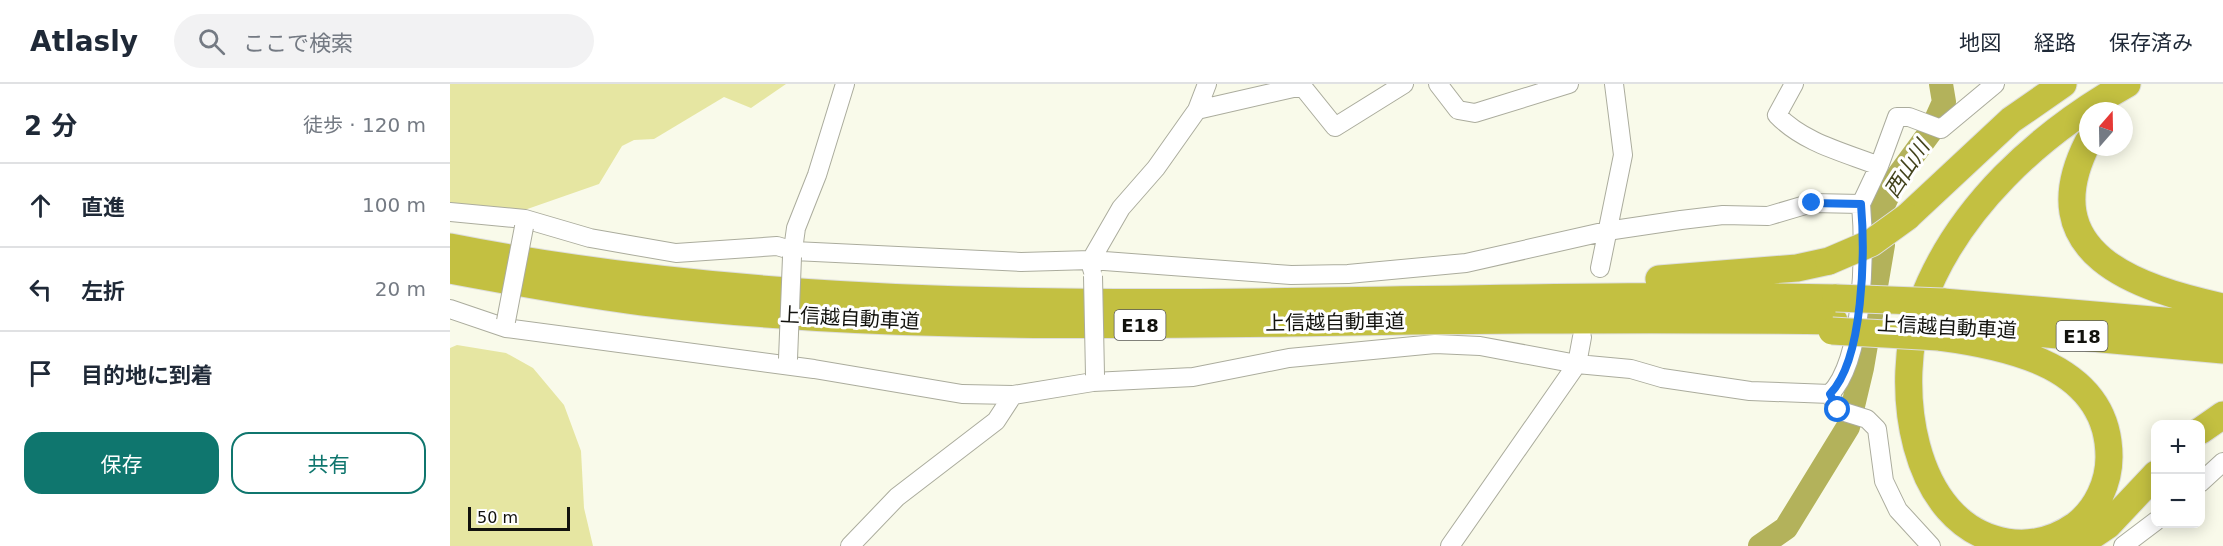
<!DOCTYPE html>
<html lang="ja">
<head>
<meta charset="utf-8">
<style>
	:root { --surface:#fff; --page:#f2f2f3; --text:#1f2937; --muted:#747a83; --line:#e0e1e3; --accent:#0f766e }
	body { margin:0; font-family:"DejaVu Sans","Noto Sans JP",sans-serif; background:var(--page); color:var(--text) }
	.controls { position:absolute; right:18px; bottom:18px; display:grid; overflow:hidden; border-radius:12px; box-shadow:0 3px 15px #0003 }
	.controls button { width:54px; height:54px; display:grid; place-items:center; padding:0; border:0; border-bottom:2px solid var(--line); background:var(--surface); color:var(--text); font:30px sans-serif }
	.compass { position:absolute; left:1629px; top:18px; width:54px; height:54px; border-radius:50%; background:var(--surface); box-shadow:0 3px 15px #0003; rotate:20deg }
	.scale { position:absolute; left:18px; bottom:15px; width:102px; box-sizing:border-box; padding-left:6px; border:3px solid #12120d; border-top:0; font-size:16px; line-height:21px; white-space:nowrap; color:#12120d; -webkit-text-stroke:4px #fff; paint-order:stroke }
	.stop { position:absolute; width:18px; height:18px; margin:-14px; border:4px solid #1a73e8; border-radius:50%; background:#fff }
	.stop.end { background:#1a73e8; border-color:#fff; box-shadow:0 2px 6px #0008 }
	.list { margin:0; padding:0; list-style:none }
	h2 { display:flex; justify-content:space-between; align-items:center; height:78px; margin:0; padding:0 24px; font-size:26px }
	h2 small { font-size:20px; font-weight:400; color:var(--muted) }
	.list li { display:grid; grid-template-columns:39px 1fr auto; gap:18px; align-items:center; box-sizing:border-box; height:84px; padding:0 24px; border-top:2px solid var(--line) }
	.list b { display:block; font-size:22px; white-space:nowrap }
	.list em { font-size:20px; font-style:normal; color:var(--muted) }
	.actions { display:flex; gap:12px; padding:18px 24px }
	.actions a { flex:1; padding:14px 0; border:2px solid var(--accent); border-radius:18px; text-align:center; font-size:21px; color:var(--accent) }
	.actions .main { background:var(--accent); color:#fff }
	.icon { flex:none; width:33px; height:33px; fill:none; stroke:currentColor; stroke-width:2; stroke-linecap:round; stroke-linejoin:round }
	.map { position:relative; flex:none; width:1773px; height:462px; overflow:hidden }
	header { display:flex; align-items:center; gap:36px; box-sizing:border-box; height:84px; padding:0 30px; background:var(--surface); border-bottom:2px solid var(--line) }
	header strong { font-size:28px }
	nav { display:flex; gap:33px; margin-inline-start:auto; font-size:21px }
	.search { width:420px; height:54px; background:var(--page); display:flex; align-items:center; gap:15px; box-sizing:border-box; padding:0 21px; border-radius:33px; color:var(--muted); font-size:22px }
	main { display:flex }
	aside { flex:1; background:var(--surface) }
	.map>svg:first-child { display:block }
</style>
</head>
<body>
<header>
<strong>Atlasly</strong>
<div class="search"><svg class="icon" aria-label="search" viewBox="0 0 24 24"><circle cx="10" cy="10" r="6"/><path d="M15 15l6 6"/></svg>ここで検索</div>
<nav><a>地図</a><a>経路</a><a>保存済み</a></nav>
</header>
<main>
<aside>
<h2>2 分<small>徒歩 · 120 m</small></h2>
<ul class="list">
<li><svg class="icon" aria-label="ahead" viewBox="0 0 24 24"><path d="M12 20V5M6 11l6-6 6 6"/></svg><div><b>直進</b></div><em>100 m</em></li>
<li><svg class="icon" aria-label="left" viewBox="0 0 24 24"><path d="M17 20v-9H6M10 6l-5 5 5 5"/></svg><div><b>左折</b></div><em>20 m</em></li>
<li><svg class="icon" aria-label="arrive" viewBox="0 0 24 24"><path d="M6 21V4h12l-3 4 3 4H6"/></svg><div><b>目的地に到着</b></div></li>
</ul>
<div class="actions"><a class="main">保存</a><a>共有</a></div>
</aside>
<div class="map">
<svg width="1773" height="462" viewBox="0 0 1773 462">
	<rect width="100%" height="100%" fill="#f9faea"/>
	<path fill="#e6e6a2" d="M0,0h336l-35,24 -27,-11 -70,42 -20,1 -12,6 -23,38 -92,32 -57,-11z
		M7,261l49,8 27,15 31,37 17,46 3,57 9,38h-143v-198z"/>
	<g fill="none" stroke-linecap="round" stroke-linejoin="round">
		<path stroke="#b3b25b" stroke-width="24" d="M1310,462l26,-18 62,-101 14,-59 21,-123 -2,-35 14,-30 36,-49 13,-29 -3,-18"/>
		<defs>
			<path id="minor" d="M988,0l20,26 17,3 94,-29
				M1344,0l-17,31c27,28 66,37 102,51
				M747,26l105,-24 33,41 69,-43
				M0,128l75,7 65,19 86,15 101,-7 17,5 227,11 70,-2 200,15 57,-1 118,-11 141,-32 74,-11 42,-5 45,1 44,-13 49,1 18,-38 18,-49h12l32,12 54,-45
				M342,173l4,-29 21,-53 28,-91
				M1150,184l23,-113 -9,-71
				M642,185l-1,-9 30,-52 35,-40 41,-58 10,-26
				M0,225l56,19 308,41 148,25 51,1 80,-13 100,-5 96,-19 146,-14 45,2 97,18 54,5 31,9 88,13 80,3 8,16 29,9 10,10 7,52 14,29 33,36
				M1380,310c34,-35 35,-142 31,-190
				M1750,399l23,-21
				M400,462l47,-49 99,-76 17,-26
				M1000,462l127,-182 5,-27
				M1673,462l33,-25"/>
			<path id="highway" d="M1638,58c-57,112 49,146 135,165
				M1457,133l104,-97 52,-36
				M0,163c457,90 924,41 1386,51
				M0,186c64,12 128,24 193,32 215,26 431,24 647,21 181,-3 363,-5 544,-2
				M1209,195l138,-11 32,-7
				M1493,218l280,24
				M1529,244l244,22
				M1489,253c70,9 170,29 170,120 0,25 -12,52 -33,68 -20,14 -44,21 -69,17 -98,-16 -114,-161 -86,-237 35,-97 119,-172 206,-221
				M1750,347l23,-16
				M1627,462l31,-21 48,-51"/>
		</defs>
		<use href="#minor" stroke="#abac9d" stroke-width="20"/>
		<use href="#highway" stroke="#dededd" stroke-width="29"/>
		<use href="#minor" stroke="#fff" stroke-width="18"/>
		<use href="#highway" stroke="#c3c041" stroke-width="27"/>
		<defs>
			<path id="minor-bridge" d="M643,192l2,99
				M56,237l18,-94
				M338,275l4,-102"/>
			<path id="highway-bridge" d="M1379,177l42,-18 36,-26
				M1386,214l107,4
				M1382,247l107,6"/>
		</defs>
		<use href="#minor-bridge" stroke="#abac9d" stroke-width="20" stroke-linecap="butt"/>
		<use href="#highway-bridge" stroke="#dededd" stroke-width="29" stroke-linecap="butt"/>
		<use href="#minor-bridge" stroke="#fff" stroke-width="18"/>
		<use href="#highway-bridge" stroke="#c3c041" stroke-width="27"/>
	</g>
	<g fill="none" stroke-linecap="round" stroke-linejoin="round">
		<path stroke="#1a73e8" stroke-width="8" d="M1362,119l49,1c4,48 3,155 -31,190l8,16"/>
	</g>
	<g text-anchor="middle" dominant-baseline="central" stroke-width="6" stroke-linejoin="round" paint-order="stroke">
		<g fill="#fff" stroke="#595956" stroke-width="1.5">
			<rect x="664.5" y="226" width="51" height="30" rx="4.5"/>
			<rect x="1606.5" y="237" width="51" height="30" rx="4.5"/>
		</g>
		<g font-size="18" font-weight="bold" fill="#12120d">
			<text x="690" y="241">E18</text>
			<text x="1632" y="252">E18</text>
		</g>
		<g font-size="20" fill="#12120d" stroke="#fff">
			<text transform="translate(400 234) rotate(3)">上信越自動車道</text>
			<text transform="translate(885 238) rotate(-1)">上信越自動車道</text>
			<text transform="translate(1497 243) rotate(3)">上信越自動車道</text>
		</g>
		<g font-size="21" font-style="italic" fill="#43431d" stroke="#fff">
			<text transform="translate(1457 85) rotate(-57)">西山川</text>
		</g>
	</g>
</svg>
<div class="controls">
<button>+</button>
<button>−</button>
</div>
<svg class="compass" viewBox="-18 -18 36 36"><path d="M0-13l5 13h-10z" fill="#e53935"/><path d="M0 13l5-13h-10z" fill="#747a83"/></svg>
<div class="scale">50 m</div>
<div class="stop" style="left:1388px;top:326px"></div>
<div class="stop end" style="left:1362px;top:119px"></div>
</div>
</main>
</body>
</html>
